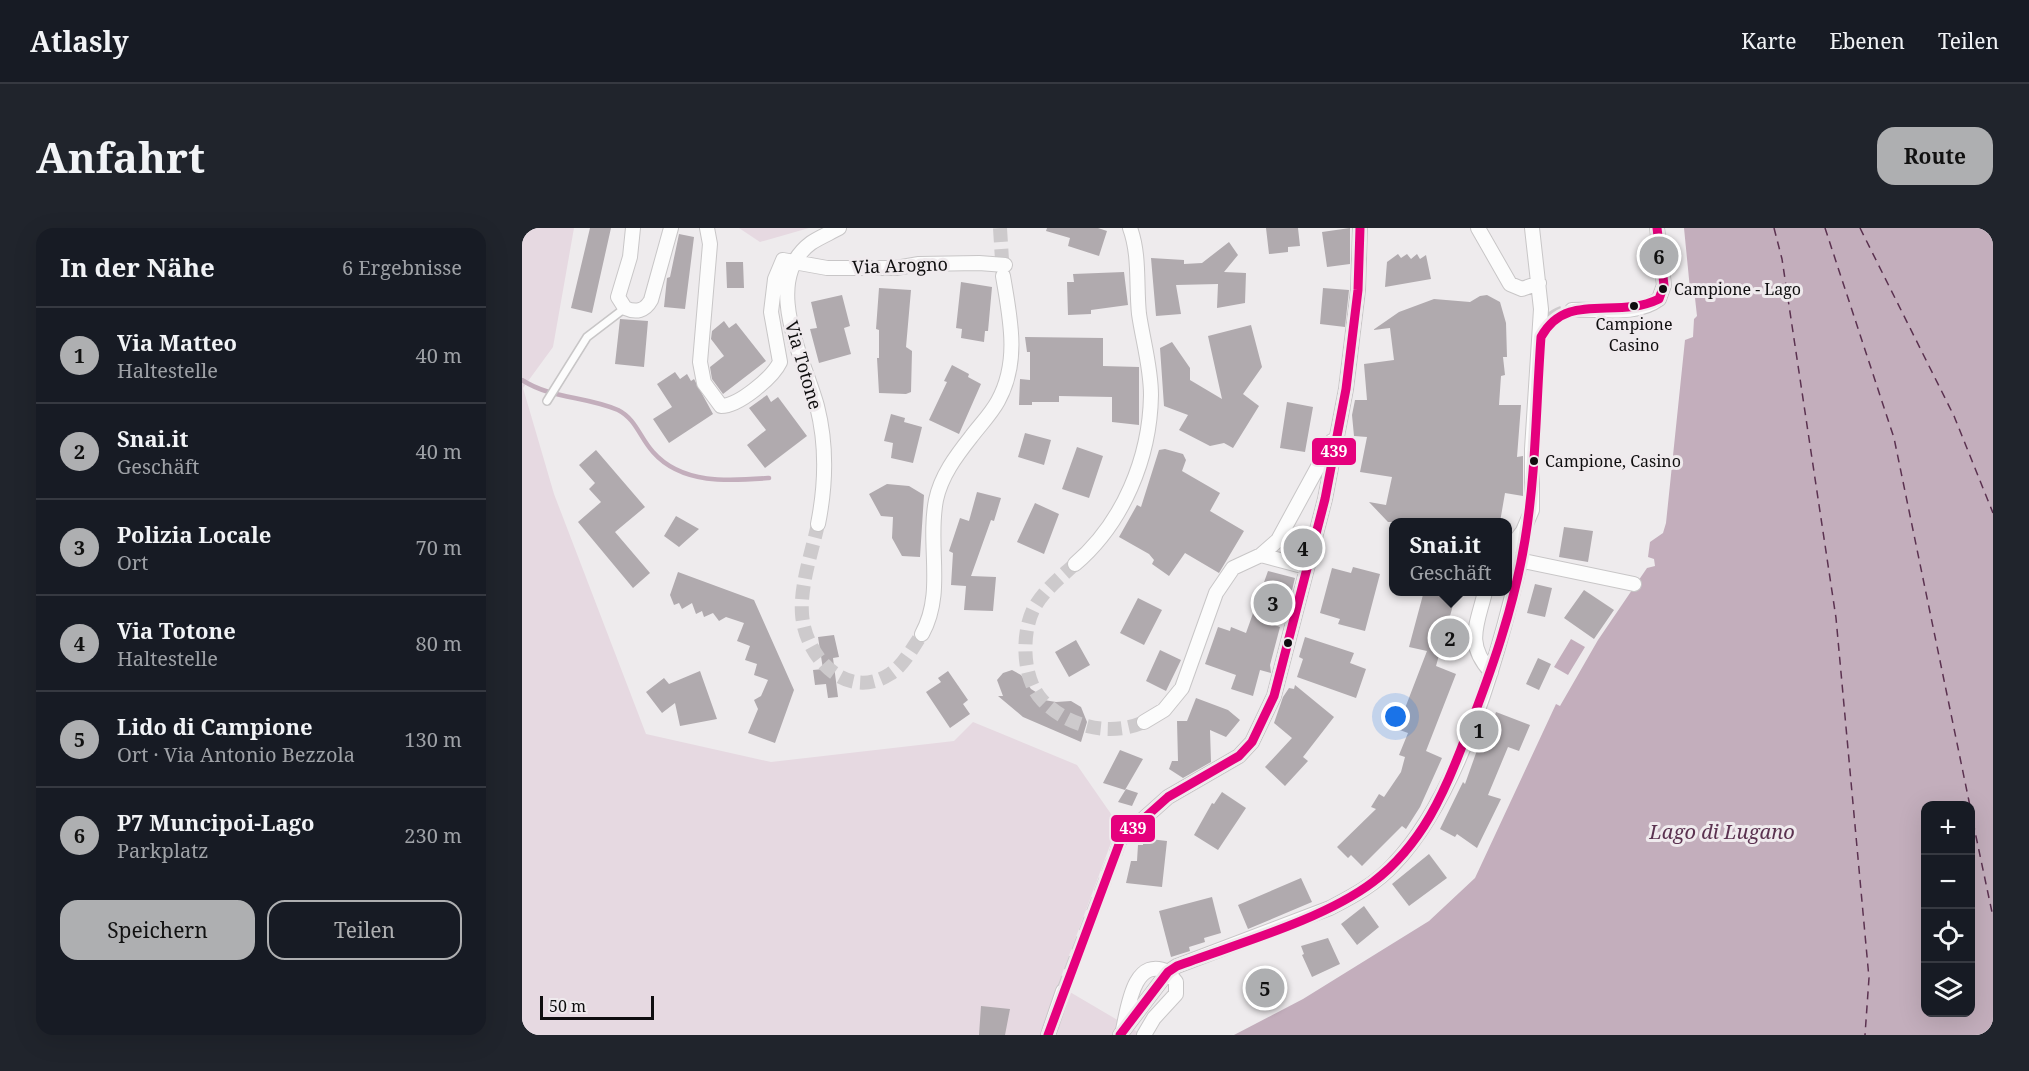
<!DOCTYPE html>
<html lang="de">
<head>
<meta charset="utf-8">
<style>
	:root { --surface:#171b24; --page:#20242c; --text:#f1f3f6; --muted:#9ea1a6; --line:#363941; --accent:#aeafb1 }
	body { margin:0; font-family:"Noto Serif",serif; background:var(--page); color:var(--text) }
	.controls { position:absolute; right:18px; bottom:18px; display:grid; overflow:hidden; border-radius:12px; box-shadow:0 6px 24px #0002 }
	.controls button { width:54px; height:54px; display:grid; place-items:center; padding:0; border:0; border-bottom:2px solid var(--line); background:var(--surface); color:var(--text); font:30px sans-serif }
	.scale { position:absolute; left:18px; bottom:15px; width:114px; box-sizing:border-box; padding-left:6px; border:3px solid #0f0e0f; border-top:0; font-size:16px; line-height:21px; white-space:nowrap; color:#0f0e0f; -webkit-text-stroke:4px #efeaed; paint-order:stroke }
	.you { position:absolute; left:874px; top:489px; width:21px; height:21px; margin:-15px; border:4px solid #fff; border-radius:50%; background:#1a73e8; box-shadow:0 0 0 9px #1a73e833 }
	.badge { display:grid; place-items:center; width:39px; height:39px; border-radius:50%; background:var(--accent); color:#111; font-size:20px; font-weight:700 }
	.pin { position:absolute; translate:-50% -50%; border:3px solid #fff; box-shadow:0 2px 6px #0006 }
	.popup { position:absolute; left:867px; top:290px; width:123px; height:78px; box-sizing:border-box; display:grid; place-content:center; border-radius:12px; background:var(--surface); filter:drop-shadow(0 2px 4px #0005); font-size:20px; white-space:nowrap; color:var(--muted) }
	.popup b { font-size:22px; color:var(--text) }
	.popup::after { content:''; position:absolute; left:50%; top:100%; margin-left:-12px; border:12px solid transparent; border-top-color:var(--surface) }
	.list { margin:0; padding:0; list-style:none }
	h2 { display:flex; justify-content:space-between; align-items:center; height:78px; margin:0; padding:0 24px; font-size:26px }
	h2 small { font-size:20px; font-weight:400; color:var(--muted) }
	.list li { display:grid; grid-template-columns:39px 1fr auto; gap:18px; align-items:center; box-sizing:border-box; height:96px; padding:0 24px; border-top:2px solid var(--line) }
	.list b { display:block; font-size:22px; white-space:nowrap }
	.list p { margin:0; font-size:20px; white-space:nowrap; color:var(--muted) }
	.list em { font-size:20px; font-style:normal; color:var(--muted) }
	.actions { display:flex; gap:12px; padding:18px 24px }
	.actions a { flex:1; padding:14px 0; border:2px solid var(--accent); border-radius:18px; text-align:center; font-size:21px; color:var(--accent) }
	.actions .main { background:var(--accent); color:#111 }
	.icon { flex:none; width:33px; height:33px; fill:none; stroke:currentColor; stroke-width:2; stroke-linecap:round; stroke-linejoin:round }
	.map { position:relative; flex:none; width:1471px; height:807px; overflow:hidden; border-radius:18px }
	header { display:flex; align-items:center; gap:36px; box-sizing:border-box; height:84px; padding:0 30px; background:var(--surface); border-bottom:2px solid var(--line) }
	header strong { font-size:28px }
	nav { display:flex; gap:33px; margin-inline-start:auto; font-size:21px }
	.intro { display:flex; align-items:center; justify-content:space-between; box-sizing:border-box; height:144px; padding:0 36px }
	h1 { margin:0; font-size:42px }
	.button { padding:15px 27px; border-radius:18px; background:var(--accent); color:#111; font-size:21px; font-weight:700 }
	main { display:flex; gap:36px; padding:0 36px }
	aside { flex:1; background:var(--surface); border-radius:18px; box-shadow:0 6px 24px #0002 }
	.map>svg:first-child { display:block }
</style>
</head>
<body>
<header>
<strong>Atlasly</strong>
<nav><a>Karte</a><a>Ebenen</a><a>Teilen</a></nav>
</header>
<div class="intro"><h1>Anfahrt</h1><a class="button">Route</a></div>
<main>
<aside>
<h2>In der Nähe<small>6 Ergebnisse</small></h2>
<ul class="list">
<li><span class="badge">1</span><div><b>Via Matteo</b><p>Haltestelle</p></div><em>40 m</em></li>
<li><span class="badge">2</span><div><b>Snai.it</b><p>Geschäft</p></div><em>40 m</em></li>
<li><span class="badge">3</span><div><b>Polizia Locale</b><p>Ort</p></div><em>70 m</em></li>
<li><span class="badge">4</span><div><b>Via Totone</b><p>Haltestelle</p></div><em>80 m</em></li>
<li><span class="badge">5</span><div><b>Lido di Campione</b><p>Ort · Via Antonio Bezzola</p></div><em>130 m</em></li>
<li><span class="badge">6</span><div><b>P7 Muncipoi-Lago</b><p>Parkplatz</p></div><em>230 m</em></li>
</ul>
<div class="actions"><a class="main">Speichern</a><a>Teilen</a></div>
</aside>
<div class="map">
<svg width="1471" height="807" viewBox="0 0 1471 807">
	<rect width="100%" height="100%" fill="#eeebed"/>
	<path fill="#e6d9e1" d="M0,0h52l-21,119 -30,41 31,106 92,240 125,28 183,-21 19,-19 104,43 41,59 -60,161 85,50h-621z
		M217,0h70l-49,14z"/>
	<path fill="#c3aebc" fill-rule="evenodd" d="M1162,0h309v807h-759l69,-36 126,-78 46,-43 81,-174 4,2 38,-66 49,-72 8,-2 -1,-7 -6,-2 2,-15 13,-9 3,-10 19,-183 8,-3 1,-18 3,-3 -3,-27h-4zM1404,578h44v206h-44z
		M1049,411l14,8 -17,28 -14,-8z"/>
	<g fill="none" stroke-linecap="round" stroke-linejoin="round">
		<path stroke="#c3aebc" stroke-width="4.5" d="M0,152c29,19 64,16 96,30 18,9 22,28 35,42 29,33 77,29 116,26"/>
		<path stroke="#5b3250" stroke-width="1.5" stroke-dasharray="8 6" stroke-linecap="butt" d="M1252,0l8,31 54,359 33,360 -4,57
			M1303,0l69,210 76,368
			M1338,0l94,188 39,97
			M1448,580l23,109"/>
	</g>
	<path fill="#b0aaae" d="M68,0h21l-19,85 -21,-5z
		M525,0h51l9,3 -8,25 -31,-10 2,-8 -24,-7z
		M744,0h32l2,18 -12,1v5l-19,2z
		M828,0v36l-23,3 -5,-35z
		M157,6l15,3 -9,72 -21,-2 3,-29 3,-1z
		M707,14l9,13 -14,17 22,1 -1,30 -28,5 1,-24 -42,1 5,29 -25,2 -5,-58 33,2v4l18,-1z
		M876,26l3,4 6,-4 4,5 6,-5 3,5 6,-4 5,24 -46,8 2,-25z
		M204,34h17l1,26h-17z
		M602,44l4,33 -37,5v4l-23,1 -1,-33h7l-1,-8z
		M439,54l31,5 -4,44h-3l-1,11 -23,-4 1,-9 -6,-1z
		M357,60l32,2 -5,57 6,4 -1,41 -5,2 -27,-1 -2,-35h2v-28l-3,-1z
		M801,60l26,2 -4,37 -25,-3z
		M320,67l8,31 -6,2 7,26 -32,9 -9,-34 7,-1 -6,-26z
		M965,67l13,7 6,21 1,34h-4l2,18 -4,1 -2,29h22l-4,52 6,-1v40l-18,-3 -5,29h-112l-19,-20 17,3 6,-28 -32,-5 7,-35 -13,-1 -2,-21 3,-15h12l-3,-36 30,-4 -4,-32 -17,2 26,-18 35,-13 36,3 10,-6z
		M98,91l28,2 -4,46 -29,-3z
		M202,93l5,7 7,-5 30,38 -43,33 -11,-15 -2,-12 14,-11 -13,-17 1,-8z
		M729,97l11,42 -19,27 16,12 -26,42 -9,-5 -14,3 -31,-16 9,-15 -24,-9 -4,-58 12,-6 18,26v12l32,19 -14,-63z
		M503,109l78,1v28l36,1v58l-27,-3v-25l-53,-1v6h-27v3h-13l1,-26 10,1v-28h-3z
		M430,137l17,9 -1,3 13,7 -22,50 -30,-14 18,-38 -3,-1z
		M153,144l5,7 7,-5 4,7 3,-2 19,35 -44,29 -16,-24 19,-12 -15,-23z
		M245,167l4,7 7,-5 29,39 -42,32 -18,-23 19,-15 -17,-22z
		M765,174l26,5 -8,45 -25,-4z
		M369,186l14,4 -1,4 18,5 -9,36 -22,-5 2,-15 -9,-2z
		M503,205l26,7 -7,25 -26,-8z
		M555,219l26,9 -14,42 -27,-9z
		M643,221l18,5 3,6 -4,11 38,22 -10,18 34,20 -25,42 -34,-20 -16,23 -17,-12 2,-4 -5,-6 -30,-17 18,-32 4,2 18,-57z
		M74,222l49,57 -30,25 35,41 -17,15 -55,-66 23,-20 -12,-13 6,-6 -16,-18z
		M365,256l22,2 15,9 -4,62 -18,-1 -10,-18 1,-21 -12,-1 -12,-22z
		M455,264l24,6 -7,23 -3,-1 -20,56 25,1 -3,34 -29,-1 2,-24 -15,-1 2,-32 -4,-2 11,-33 9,3z
		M513,275l24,11 -15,40 -27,-12z
		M154,288l23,13 -20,18 -15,-11z
		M1042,299l29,4 -5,31 -29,-5z
		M831,339l27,7 -15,57 -27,-7 2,-5 -20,-6 12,-45 19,5z
		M746,343l27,7 -8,33 -18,-4 -4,14 15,6 -10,38 1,8 -11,-3 -7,26 -22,-7 5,-14 -31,-11 13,-37 12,4 1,-4 15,6z
		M156,344l76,28 40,90 -19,53 -27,-10 10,-24 -4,-9 7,-4 7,-16 -14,-5 3,-11 -12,-4 5,-14 -13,-5 7,-18 -18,-6 -7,4 -6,-8 -9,4 -2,-6 -6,3 -4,-11 -10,6 -3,-6 -5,2 -4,-10z
		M1013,356l17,4 -7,29 -18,-4z
		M1062,362l30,20 -20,29 -30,-21z
		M902,363h33l-21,75 20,8 -30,77 16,7 -22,49 -14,22 -4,-3 -40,40 -11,-11 -3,3 -11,-11 39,-38 -5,-2 8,-13 5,3 17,-25 4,-15 -6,-2 9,-22 -11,-4 30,-78 -18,-4z
		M616,370l24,12 -18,35 -24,-12z
		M312,407l5,22 -6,1 5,39 -10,1 -2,-14 -11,1 -2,-15 10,-1 -5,-32z
		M783,409l49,16 -4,10 16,6 -10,29 -59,-21 6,-18 -4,-2z
		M554,412l14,25 -21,12 -14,-25z
		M638,422l21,10 -15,31 -20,-10z
		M1016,430l13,6 -12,26 -13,-6z
		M490,442l9,5 10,14 8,5 -7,4 24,4 15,-1 10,6 6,15 -6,20 -58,-25 -25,-21h5l-6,-16 6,-7z
		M178,443l17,48 -37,7 -5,-23 -13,10 -16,-21 18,-14 5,6z
		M426,443l20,29 -5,4 7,10 -20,14 -24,-36 15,-10 -3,-4z
		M773,457l39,32 -31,40 5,4 -23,25 -20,-19 27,-29 -18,-15 9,-26 6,-9 5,1z
		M674,470l32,12 12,10 -14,17 -16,-7 1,32 -28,16 -14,-9 3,-8h6l-1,-40h10z
		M974,484l34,13 -11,26 -11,-4 -20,48 13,4 -24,49 -20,-14 -2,3 -15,-8 23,-47 2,2 21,-59 5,1z
		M598,522l23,9 -18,31 -22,-7z
		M604,561l12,4 -6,13 -14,-4z
		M700,564l24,16 -28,42 -24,-15 18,-32 2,1z
		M628,611l17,2 -5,46 -36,-4 5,-22h6l1,-16h5v-4l7,1z
		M907,626l18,24 -38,28 -17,-22z
		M779,650l11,24 -64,27 -10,-24z
		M690,669l9,36 -17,5 1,4 -16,5 1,4 -19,6 -12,-46z
		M842,678l15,21 -22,18 -16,-21z
		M806,710l12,26 -28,13 -10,-22 2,-1 -3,-8z
		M459,778l29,3 -5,26h-26z"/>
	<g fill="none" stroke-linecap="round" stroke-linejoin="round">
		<path stroke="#cdcacc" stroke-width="14" stroke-dasharray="14 7" stroke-linecap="butt" d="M478,0l3,48
			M1019,110c5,-18 13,-24 31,-28
			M296,296c-6,28 -18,61 -16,90 3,43 45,88 88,60 14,-9 23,-27 32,-40
			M553,336c-15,14 -31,26 -41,44 -13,25 -12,71 8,92 26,27 68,37 102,22
			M997,339l8,-46
			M541,763l58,-152"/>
		<defs>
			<path id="service" d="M25,173l40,-64 38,-29"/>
			<path id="minor" d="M111,0l-3,29 -12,40 7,11c11,5 20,3 26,-8l20,-72
				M185,0l3,16 -10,118 4,21 17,23c18,0 52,-29 59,-44l-9,-50 4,-33 8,-19 44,8h69l23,-4 60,-1 26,2
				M956,0l32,56 12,5 17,-6
				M1050,82c27,-2 63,7 87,-11l5,-14 -7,-57
				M296,296c8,-40 9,-79 -1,-118 -12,-45 -57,-125 -6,-163 9,-6 19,-10 28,-15
				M762,301l8,18 16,11
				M985,324l16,-21 9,-21v-61l9,-140 -9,-81
				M739,327l17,-15 54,-99
				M987,330l125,26
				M553,336c48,-41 75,-106 76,-169 0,-27 -8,-54 -12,-81 -3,-28 1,-59 -9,-86
				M963,364c-8,33 -20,52 6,80
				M400,406c23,-42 5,-88 14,-134 5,-24 20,-44 35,-63 9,-12 20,-23 27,-36 22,-40 12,-83 5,-125
				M622,494l20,-12 18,-22 34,-95 17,-25 28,-13 45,12
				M599,611l47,-42 71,-41 13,-14 22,-46 51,-197 21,-110 12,-99 2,-62
				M601,802c5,-23 11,-75 45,-58
				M526,807l15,-44
				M598,807l48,-63 9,-6 153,-58c23,-12 46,-24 64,-44 65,-68 104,-207 125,-297
				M622,807l10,-17 22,-24v-12l-8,-10"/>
		</defs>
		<use href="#service" stroke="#c8c6c7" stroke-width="10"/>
		<use href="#minor" stroke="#c8c6c7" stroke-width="16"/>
		<use href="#service" stroke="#fcfcfc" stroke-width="7"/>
		<use href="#minor" stroke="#fcfcfc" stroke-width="14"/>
		<defs>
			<path id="bus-1" d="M526,807l73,-196 47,-42 71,-41 13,-14 22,-46 51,-197 21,-110 12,-99 2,-62
				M598,807l48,-63 9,-6c59,-22 146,-46 196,-84 49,-37 72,-90 93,-146 25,-64 48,-128 59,-196 11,-67 11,-135 16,-203 26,-47 75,-17 118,-38l5,-14 -7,-57"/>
		</defs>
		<use href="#bus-1" stroke="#efeaed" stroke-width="14"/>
		<use href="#bus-1" stroke="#e5007d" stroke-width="9"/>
	</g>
	<g fill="#0f0e0f" stroke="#efeaed" stroke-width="2">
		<circle cx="1141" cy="61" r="5"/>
		<circle cx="1112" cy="78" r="5"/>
		<circle cx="1012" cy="233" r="5"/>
		<circle cx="766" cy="415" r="5"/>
	</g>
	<g text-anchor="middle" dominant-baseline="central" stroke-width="6" stroke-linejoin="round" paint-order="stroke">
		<g font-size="16" fill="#0f0e0f" stroke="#efeaed" text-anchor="start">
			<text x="1152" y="61">Campione - Lago</text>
			<text x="1112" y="96" text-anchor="middle">Campione<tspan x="1112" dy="21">Casino</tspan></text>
			<text x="1023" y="233">Campione, Casino</text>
		</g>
		<g font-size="18" fill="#0f0e0f" stroke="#efeaed">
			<text transform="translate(378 37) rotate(-2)">Via Arogno</text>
			<text transform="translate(282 137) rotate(74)">Via Totone</text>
		</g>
		<g font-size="20" font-style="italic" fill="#5b3250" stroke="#efeaed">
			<text x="1200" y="603">Lago di Lugano</text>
		</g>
	</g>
	<g stroke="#efeaed" stroke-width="2">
		<rect x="789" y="209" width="46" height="29" rx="6" fill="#e5007d"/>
		<rect x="588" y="586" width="46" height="29" rx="6" fill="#e5007d"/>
	</g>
	<g font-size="16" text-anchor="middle" font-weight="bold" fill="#fff">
		<text x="812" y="229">439</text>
		<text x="611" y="606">439</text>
	</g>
</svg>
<div class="controls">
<button>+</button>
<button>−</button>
<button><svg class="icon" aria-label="locate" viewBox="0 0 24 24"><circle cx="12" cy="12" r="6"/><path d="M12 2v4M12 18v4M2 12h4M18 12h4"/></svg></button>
<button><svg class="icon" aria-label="layers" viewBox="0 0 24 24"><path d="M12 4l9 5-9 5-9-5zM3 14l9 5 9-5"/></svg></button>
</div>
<div class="scale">50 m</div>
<div class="you"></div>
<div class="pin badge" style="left:957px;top:502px">1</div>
<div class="pin badge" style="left:928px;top:410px">2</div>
<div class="popup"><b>Snai.it</b>Geschäft</div>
<div class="pin badge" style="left:751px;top:375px">3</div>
<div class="pin badge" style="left:781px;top:320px">4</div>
<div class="pin badge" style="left:743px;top:760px">5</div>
<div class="pin badge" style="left:1137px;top:28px">6</div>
</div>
</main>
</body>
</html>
